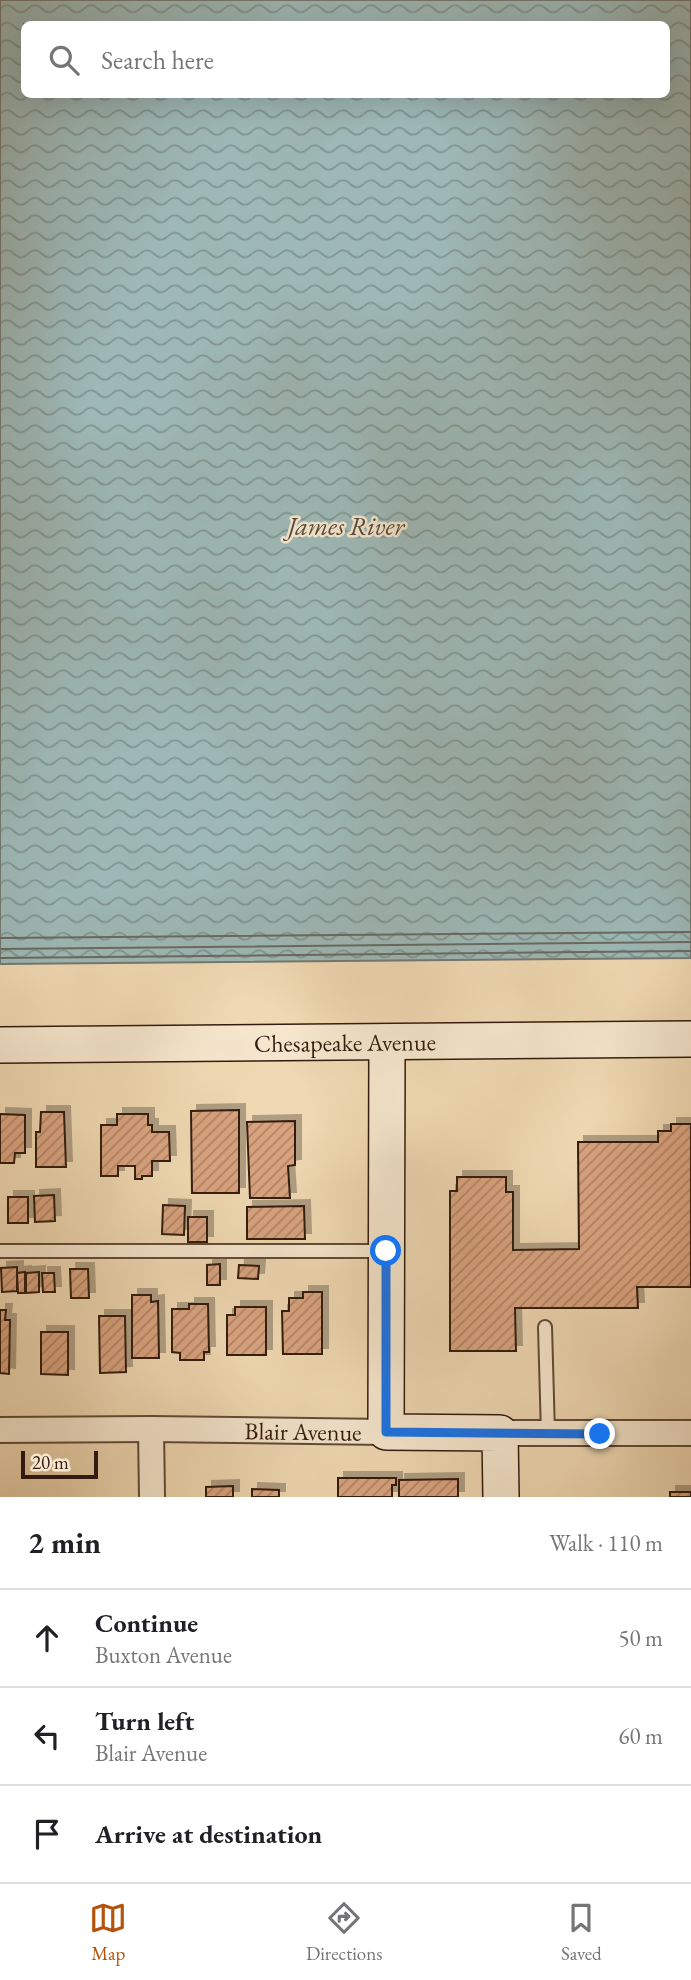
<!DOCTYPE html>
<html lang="en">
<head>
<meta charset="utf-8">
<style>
	:root { --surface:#fff; --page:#f6f6f6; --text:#202124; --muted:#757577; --line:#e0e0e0; --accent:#b45309 }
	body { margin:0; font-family:"EB Garamond",serif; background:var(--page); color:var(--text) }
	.scale { position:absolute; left:21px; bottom:18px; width:77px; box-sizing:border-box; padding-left:7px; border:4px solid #331b0f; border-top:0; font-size:19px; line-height:24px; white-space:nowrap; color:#331b0f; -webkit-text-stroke:5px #f5e6cd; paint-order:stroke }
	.stop { position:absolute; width:21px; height:21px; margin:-16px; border:5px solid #1a73e8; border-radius:50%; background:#fff }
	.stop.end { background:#1a73e8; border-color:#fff; box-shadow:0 2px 7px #0008 }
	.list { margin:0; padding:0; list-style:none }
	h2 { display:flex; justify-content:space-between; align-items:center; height:91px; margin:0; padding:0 28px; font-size:30px }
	h2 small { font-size:23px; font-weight:400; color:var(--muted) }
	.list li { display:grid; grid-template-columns:46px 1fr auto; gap:21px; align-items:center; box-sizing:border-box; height:98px; padding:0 28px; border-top:2px solid var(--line) }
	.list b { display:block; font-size:26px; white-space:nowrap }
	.list p { margin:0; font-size:23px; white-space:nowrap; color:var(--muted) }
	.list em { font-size:23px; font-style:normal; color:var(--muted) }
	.icon { flex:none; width:38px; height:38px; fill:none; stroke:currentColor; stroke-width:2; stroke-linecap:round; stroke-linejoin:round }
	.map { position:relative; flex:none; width:691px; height:1497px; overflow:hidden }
	.search { position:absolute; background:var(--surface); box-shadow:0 7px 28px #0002; left:21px; right:21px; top:21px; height:77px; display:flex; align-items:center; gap:18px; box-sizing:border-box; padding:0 24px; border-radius:10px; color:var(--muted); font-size:26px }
	.sheet { height:385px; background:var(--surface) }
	nav { display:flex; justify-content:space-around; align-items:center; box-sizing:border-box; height:98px; border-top:2px solid var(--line); background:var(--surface); font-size:19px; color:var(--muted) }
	nav a { display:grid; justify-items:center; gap:4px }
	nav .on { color:var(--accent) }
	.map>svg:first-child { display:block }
</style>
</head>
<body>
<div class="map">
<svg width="691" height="1497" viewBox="0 0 691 1497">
	<defs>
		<pattern id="water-waves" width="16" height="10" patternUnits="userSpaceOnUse" patternTransform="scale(1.75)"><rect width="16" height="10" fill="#9db8b6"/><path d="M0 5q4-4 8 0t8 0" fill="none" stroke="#819592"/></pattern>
		<pattern id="building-hatch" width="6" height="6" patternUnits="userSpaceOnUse" patternTransform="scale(1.75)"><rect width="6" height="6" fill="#d9a37f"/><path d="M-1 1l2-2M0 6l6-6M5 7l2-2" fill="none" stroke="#b18466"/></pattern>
		<filter id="shadow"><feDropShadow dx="6" dy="-6" stdDeviation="0" flood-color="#0004"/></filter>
	</defs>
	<rect width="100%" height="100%" fill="#efd8b2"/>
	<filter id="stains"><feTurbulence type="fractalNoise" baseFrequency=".00286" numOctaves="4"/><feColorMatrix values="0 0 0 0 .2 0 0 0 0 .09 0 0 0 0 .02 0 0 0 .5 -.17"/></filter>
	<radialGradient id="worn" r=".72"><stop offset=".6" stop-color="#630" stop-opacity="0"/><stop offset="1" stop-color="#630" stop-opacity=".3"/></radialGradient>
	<path fill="url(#water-waves)" stroke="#737973" stroke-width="2" fill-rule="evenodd" d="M0,0h691v958l-691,6zM24,24h642v70h-642z"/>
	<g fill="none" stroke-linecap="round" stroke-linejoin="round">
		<path stroke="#686a62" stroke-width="2" d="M0,938l691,-6
			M0,949l691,-7
			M0,958l691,-7"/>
	</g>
	<path fill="url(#building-hatch)" stroke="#331b0f" stroke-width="2" filter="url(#shadow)" d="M239,1110v83h-47l-1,-82z
		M41,1112h23l2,55h-30v-35h4z
		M0,1114l25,1v38h-10l-1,10h-14z
		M117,1114h31v11h4v7h17l1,29h-18v15h-10v3h-7v-13h-17v10h-17v-51h16z
		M295,1121v44l-7,1 2,32h-40l-3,-76z
		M671,1124h20v163h-54l1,21h-123l1,43h-66v-160h7v-14h49v15h7v58l66,-1 -1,-107h80v-11h13z
		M54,1195l1,26 -20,1 -1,-26z
		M8,1197h20v26h-20z
		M163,1205l22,1 -1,29 -22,-1z
		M304,1206l1,33h-58v-32z
		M188,1217h19v25h-19z
		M220,1264v21h-13v-20z
		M239,1265l20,1 -1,13 -20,-1z
		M17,1267v24l-15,1 -1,-24z
		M70,1269h18l1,29h-18z
		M25,1272v21h-7l-1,-20z
		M39,1272v20l-13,1v-20z
		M42,1273h12l1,19h-12z
		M303,1292h19v62h-39l-1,-43h7v-13h14z
		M132,1295h19v7l7,-1 1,57h-27z
		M189,1304h19l1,48h-5v8h-24v-7l-8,-1v-43h17z
		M235,1307h31v48h-39v-40h8z
		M0,1310h6l-1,10h5l-1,54 -9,-1z
		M99,1316h26l1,56 -26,1z
		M41,1332h27v43l-27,-1z
		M338,1478h58v7h-4v12h-54z
		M458,1479v18h-59v-17z
		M233,1486v11h-27v-10z
		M252,1489l27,1v7h-27z
		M670,1492h21v5h-21z"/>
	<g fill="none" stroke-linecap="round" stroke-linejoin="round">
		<defs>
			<path id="lane" d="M0,1251h385
				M545,1327l3,107"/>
			<g id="street">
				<path d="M151,1429l1,68"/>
				<path id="s1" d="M0,1430l151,-1 235,3"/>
				<path d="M500,1433h191"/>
			</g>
			<g id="secondary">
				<path d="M387,1042l-1,390 114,1 1,64"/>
				<path id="s2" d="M0,1045l691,-6"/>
			</g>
		</defs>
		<use href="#lane" stroke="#624a38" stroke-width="16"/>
		<use href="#street" stroke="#624a38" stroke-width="28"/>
		<use href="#secondary" stroke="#331b0f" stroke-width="38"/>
		<use href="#lane" stroke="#f5e6cd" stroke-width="12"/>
		<use href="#street" stroke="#f5e6cd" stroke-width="24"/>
		<use href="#secondary" stroke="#f5e6cd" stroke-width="35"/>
	</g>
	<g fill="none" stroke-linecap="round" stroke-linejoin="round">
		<path stroke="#1a73e8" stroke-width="9" d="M386,1251v181l214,2"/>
	</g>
	<g text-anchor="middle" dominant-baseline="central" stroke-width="5" stroke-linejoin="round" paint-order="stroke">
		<g font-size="24" fill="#331b0f" stroke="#f5e6cd">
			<text stroke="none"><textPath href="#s2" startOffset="345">Chesapeake Avenue</textPath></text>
			<text stroke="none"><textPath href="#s1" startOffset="303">Blair Avenue</textPath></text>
		</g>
		<g font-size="26" font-style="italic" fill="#534a41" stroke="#f5e6cd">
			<text x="346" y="526">James River</text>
		</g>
	</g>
	<rect width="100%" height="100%" filter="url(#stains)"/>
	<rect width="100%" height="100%" fill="url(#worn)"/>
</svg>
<div class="scale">20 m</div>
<div class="stop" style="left:386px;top:1251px"></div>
<div class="stop end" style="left:600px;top:1434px"></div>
<div class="search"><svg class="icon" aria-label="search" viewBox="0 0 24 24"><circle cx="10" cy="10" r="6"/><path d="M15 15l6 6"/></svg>Search here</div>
</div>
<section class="sheet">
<h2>2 min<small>Walk · 110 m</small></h2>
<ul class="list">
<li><svg class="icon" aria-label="ahead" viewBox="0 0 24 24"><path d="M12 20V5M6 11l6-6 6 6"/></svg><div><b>Continue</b><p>Buxton Avenue</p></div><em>50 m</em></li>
<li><svg class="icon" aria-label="left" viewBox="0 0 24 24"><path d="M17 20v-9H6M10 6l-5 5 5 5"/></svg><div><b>Turn left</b><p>Blair Avenue</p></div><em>60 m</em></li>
<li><svg class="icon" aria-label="arrive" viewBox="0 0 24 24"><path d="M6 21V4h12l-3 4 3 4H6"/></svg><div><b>Arrive at destination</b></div></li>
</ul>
</section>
<nav>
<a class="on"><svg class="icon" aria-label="map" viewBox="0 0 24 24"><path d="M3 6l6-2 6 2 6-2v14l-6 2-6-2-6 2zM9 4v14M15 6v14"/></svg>Map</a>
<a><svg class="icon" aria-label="directions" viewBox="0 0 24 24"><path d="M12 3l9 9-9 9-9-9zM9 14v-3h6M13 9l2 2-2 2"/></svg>Directions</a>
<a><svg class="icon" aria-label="saved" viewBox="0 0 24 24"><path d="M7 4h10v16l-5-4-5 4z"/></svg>Saved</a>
</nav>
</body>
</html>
